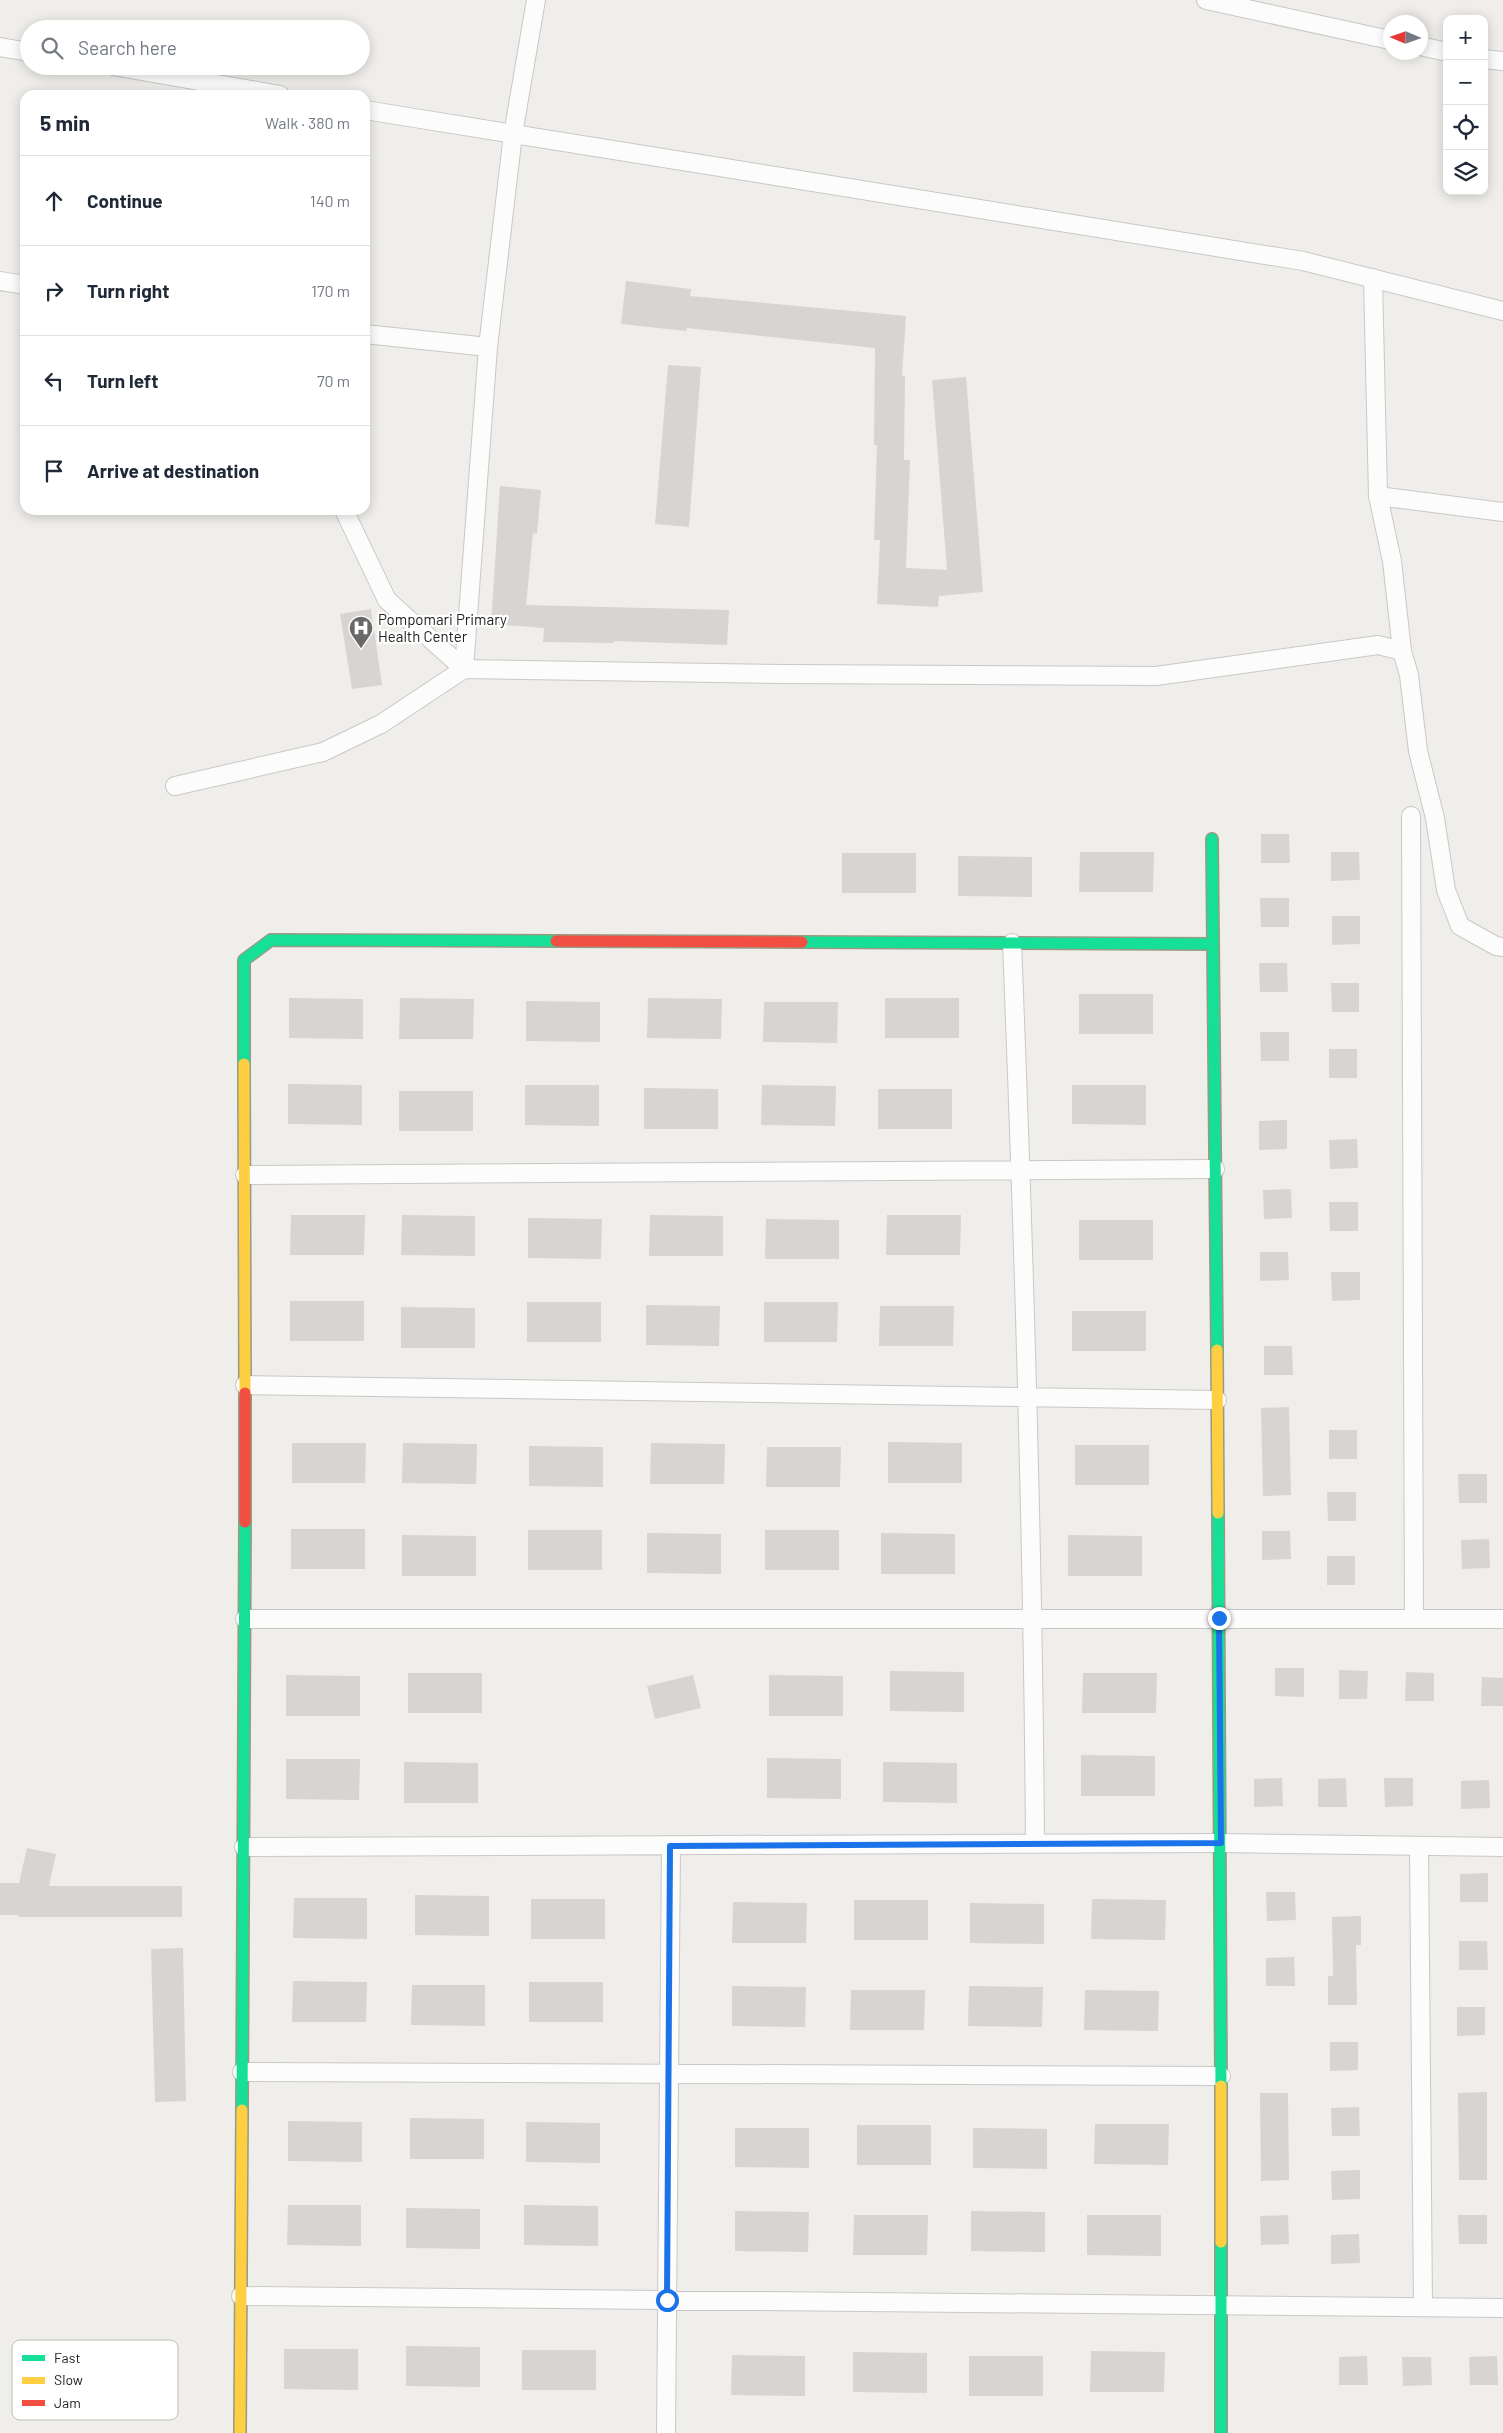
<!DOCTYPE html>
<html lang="en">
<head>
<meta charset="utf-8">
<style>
	:root { --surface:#fff; --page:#f2f2f3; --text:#1f2937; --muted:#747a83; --line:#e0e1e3 }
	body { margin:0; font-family:Barlow,sans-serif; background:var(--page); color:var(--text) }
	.controls { position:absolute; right:15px; top:15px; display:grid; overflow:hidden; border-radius:10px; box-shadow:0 2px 12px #0003 }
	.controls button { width:45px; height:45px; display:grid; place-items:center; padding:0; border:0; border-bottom:1px solid var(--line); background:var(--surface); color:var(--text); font:25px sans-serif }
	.compass { position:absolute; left:1383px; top:15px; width:45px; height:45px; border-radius:50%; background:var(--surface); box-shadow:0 2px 12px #0003; rotate:272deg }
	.stop { position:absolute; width:15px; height:15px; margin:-11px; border:4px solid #1a73e8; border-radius:50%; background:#fff }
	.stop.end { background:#1a73e8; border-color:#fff; box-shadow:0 1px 5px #0008 }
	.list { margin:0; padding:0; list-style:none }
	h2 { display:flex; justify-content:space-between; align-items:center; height:65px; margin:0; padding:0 20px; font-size:21px }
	h2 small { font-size:16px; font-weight:400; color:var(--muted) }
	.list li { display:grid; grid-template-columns:32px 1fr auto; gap:15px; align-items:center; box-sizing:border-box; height:90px; padding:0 20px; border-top:1px solid var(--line) }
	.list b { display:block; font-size:19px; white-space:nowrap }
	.list em { font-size:16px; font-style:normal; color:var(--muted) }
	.icon { flex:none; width:28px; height:28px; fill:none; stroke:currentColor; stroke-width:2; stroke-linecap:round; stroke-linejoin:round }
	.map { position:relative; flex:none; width:1503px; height:2433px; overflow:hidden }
	.search { position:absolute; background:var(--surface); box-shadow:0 2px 12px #0003; left:20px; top:20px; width:350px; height:55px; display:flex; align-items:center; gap:12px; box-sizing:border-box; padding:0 18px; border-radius:28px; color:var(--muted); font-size:19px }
	.panel { position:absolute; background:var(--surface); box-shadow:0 2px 12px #0003; left:20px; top:90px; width:350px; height:425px; border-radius:15px }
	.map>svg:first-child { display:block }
</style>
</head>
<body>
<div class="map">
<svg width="1503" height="2433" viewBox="0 0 1503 2433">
	<rect width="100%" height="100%" fill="#f0eeeb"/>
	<path fill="#d7d4d2" d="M626,281l65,8 -1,7 216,20 -4,60h3l-1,84h6l-4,108 41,2 -15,-190 34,-3 17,215 -44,4 -1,11 -61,-3 3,-64h-6l3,-95h-3l1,-97 -188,-20 -1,3 -65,-7z
		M668,365l33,2 -12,160 -34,-3z
		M500,486l41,4 -4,44 -4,-1 -7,72 203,5 -2,35 -113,-4v2l-71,-1 1,-14 -53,-4z
		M371,609l11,76 -30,4 -12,-75z
		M1261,834h28l1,29h-29z
		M1080,852h74l-1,40h-74z
		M1331,852h28l1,28 -29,1z
		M842,853h74v40h-74z
		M958,856l74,1v40l-74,-1z
		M1260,898h29v29h-28z
		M1332,916h28v28l-28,1z
		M1259,963h28l1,29h-28z
		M1331,983h28v29h-27z
		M1079,994h74v40h-74z
		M289,998l74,1v40l-74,-1z
		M400,998l74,1 -1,40h-74z
		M648,998l74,1 -1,40 -74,-1z
		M885,998h74v40h-74z
		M526,1001l74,1v40l-74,-1z
		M764,1002h74l-1,41 -74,-1z
		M1260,1032h29v29h-28z
		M1329,1049h28v29h-28z
		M288,1084l74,1v40l-74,-1z
		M525,1085h74v41l-74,-1z
		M762,1085l74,1 -1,40 -74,-1z
		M1072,1085h74v40l-74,-1z
		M644,1088l74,1v40h-74z
		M878,1089h74v40h-74z
		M399,1091h74v40h-74z
		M1287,1120v29l-28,1v-29z
		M1357,1139l1,29 -28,1 -1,-29z
		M1291,1189l1,29 -28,1 -1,-29z
		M1329,1202h29v29h-28z
		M291,1215h74l-1,40h-74z
		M402,1215l73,1v40l-74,-1z
		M650,1215l73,1v40h-74z
		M887,1215h74l-1,40h-74z
		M528,1218l74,1 -1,40 -73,-1z
		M766,1219l73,1v39h-74z
		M1079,1220h74v40h-74z
		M1260,1252h28l1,28 -29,1z
		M1331,1272h29v28l-28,1z
		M290,1301h74v40h-74z
		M527,1302h74v40h-74z
		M764,1302h74l-1,40h-73z
		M646,1305l74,1 -1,40 -73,-1z
		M880,1306h74l-1,40h-74z
		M401,1307l74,1v40h-74z
		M1072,1311h74v40h-74z
		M1264,1346h28l1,29h-29z
		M1289,1407l2,88 -28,1 -2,-88z
		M1329,1430h28v29h-28z
		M888,1442l74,1v40h-74z
		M292,1443h74l-1,40h-73z
		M403,1443l74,1 -1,40 -74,-1z
		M651,1443l74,1 -1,40h-74z
		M1075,1445h74v40h-74z
		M529,1446l74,1v40l-74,-1z
		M767,1447h74l-1,40h-74z
		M1458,1474h29v29h-28z
		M1327,1492h29v29h-28z
		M291,1529h74v40h-74z
		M528,1530h74v40h-74z
		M765,1530h74v40h-74z
		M1262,1531h28l1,28 -29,1z
		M647,1533l74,1v40l-74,-1z
		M881,1533l74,1v40h-74z
		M402,1535l74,1v40h-74z
		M1068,1535l74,1v40h-74z
		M1489,1539l1,29 -28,1 -1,-29z
		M1327,1556h28v29h-28z
		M1275,1668h29v29l-29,-1z
		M1339,1670l29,1 -1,28h-28z
		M890,1671l74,1v40l-74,-1z
		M1406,1672l28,1v28h-29z
		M408,1673h74v40h-74z
		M1083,1673h74l-1,40h-74z
		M286,1675l74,1v40h-74z
		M693,1675l8,33 -46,11 -8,-33z
		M769,1675l74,1v40h-74z
		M1482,1677l21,1v28h-22z
		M1081,1755l74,1v40h-74z
		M767,1758l74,1v40l-74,-1z
		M286,1759h74l-1,41 -73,-1z
		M404,1762l74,1v40h-74z
		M883,1762l74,1v40l-74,-1z
		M1282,1778l1,28 -29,1v-28z
		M1346,1778l1,29h-29v-28z
		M1384,1778h29v28l-28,1z
		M1489,1780l1,28 -29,1v-28z
		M27,1848l29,6 -7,32h133v31h-164v-2h-18v-32h19z
		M1488,1873v29h-28v-28z
		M1266,1892h29l1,28 -29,1z
		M415,1895l74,1v40l-74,-1z
		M294,1898h73v41l-74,-1z
		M531,1899h74v40h-74z
		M1092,1899l74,1 -1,40 -74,-1z
		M854,1900h74v40h-74z
		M733,1902l74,1 -1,40h-74z
		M970,1903l74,1v40l-74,-1z
		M1361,1916v29h-5l1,60h-29v-29h5l-1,-59z
		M1459,1941h28l1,29h-29z
		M183,1948l3,153 -31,1 -4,-153z
		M1294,1957l1,29h-29v-28z
		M293,1981l74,1 -1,40h-74z
		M529,1982h74v40h-74z
		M412,1985h73v41l-74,-1z
		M732,1986l74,1 -1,40 -73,-1z
		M969,1986l74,1 -1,40 -74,-1z
		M851,1990h74l-1,40h-74z
		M1085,1990l74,1 -1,40 -74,-1z
		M1457,2007h28v28l-28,1z
		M1330,2042h28v28l-28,1z
		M1487,2092v88h-28l-1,-87z
		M1260,2093h28l1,87 -28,1z
		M1359,2107l1,29h-28l-1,-28z
		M410,2118l74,1v40h-74z
		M288,2121l74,1v40l-74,-1z
		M526,2122l74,1v40l-74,-1z
		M1095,2124h74l-1,41 -74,-1z
		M857,2125h74v40h-74z
		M735,2128h74v40l-74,-1z
		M973,2128l74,1v40l-74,-1z
		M1360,2170v29l-28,1 -1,-29z
		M288,2205h73v41l-74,-1z
		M524,2205l74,1v40l-74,-1z
		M406,2208l74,1v40l-74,-1z
		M735,2211l74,1 -1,40 -73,-1z
		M971,2211l74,1v40l-74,-1z
		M854,2215h74l-1,40h-74z
		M1087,2215h74v41l-74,-1z
		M1288,2215l1,29 -28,1 -1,-29z
		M1458,2215h29v29h-28z
		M1359,2234l1,29 -29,1v-29z
		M406,2346l74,1v40l-74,-1z
		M284,2349h74v41l-74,-1z
		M522,2350h74v40h-74z
		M1091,2351l74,1 -1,40h-74z
		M853,2352l74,1v40l-74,-1z
		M732,2355l73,1v40l-74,-1z
		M969,2356h74v40h-74z
		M1367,2356l1,29h-29v-28z
		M1497,2356l1,29h-28l-1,-28z
		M1402,2357h29l1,28 -29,1z"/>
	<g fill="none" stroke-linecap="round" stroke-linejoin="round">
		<defs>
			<path id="street" d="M1206,0l184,40
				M1420,46l27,6
				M0,47l29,5
				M1484,59l19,2
				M113,66l167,29
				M365,110l938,151 200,50
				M1373,278l5,218 14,65 10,90 7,24 9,76 17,67 11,72 14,36 36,20 7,1
				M0,281l25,4
				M365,334l123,13
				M1378,496l125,16
				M344,510l43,90 77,69
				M464,669l24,-322 25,-213 23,-134
				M175,786l148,-34 58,-28 83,-55 322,5 370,2 222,-31 24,6
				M1411,816l3,803
				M1012,943c12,301 21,601 23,901
				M245,1175l970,-6
				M245,1385l972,15
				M245,1619h1258
				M1419,1846l4,461
				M244,1847l977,-4 282,4
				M242,2072l979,4
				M241,2296l1262,12
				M666,2433l5,-587"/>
			<path id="fast" d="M1212,839l5,511
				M802,942l411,2
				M244,1064v-104l27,-20 285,1
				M1218,1513l3,573
				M242,2110l3,-588
				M1221,2242v191"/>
			<path id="slow" d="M244,1064l1,329
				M1217,1350l1,163
				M1221,2086v156
				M240,2433l2,-323"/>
			<path id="jam" d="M556,941l246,1
				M245,1393v129"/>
		</defs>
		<use href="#street" stroke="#c9c8c7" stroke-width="20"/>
		<use href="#fast" stroke="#999a82" stroke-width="14"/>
		<use href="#slow" stroke="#999a82" stroke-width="14"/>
		<use href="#jam" stroke="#999a82" stroke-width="14"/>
		<use href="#street" stroke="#fdfcfc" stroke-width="18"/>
		<use href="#fast" stroke="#16e098" stroke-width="11"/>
		<use href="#slow" stroke="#ffcf43" stroke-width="11"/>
		<use href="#jam" stroke="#f24e42" stroke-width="11"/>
	</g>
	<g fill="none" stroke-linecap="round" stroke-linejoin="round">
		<path stroke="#1a73e8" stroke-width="6" d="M667,2300l3,-454 551,-3 -2,-225"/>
	</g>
	<defs>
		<symbol id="hospital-pin" viewBox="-11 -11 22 30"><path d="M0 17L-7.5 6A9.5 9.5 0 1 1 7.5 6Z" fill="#6a6968" stroke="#fff"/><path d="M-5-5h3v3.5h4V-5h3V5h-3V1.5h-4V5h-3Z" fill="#fff"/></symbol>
	</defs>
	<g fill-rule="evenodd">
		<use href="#hospital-pin" x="347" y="614" width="28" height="38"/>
	</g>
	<g text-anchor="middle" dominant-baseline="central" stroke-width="4.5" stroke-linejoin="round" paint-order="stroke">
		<g font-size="15" fill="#222" stroke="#fff" text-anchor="start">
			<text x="378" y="619">Pompomari Primary<tspan x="378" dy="17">Health Center</tspan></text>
		</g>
	</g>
	<rect x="12" y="2340" width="166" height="80" rx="8" fill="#fff" stroke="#bdbdbd" stroke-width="1"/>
	<rect x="22" y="2355" width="23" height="6" fill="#16e098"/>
	<rect x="22" y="2377" width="23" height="7" fill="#ffcf43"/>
	<rect x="22" y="2400" width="23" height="6" fill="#f24e42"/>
	<g font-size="14" fill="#222">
		<text x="54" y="2363">Fast</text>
		<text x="54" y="2385">Slow</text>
		<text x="54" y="2408">Jam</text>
	</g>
</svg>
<div class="controls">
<button>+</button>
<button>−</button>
<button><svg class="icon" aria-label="locate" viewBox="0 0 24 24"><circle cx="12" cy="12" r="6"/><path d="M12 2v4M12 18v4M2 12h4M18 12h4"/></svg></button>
<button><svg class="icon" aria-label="layers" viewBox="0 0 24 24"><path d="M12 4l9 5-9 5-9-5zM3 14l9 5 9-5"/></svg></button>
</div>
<svg class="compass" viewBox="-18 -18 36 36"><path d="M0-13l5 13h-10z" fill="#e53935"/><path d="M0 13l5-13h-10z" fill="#747a83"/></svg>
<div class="stop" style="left:667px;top:2300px"></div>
<div class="stop end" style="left:1219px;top:1618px"></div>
<div class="search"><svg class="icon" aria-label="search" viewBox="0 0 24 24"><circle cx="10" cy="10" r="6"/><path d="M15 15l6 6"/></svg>Search here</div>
<section class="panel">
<h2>5 min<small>Walk · 380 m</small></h2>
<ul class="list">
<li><svg class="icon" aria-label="ahead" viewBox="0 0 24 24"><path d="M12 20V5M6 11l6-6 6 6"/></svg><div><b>Continue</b></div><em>140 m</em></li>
<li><svg class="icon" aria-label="right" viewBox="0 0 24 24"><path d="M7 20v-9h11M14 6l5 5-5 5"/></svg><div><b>Turn right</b></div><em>170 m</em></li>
<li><svg class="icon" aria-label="left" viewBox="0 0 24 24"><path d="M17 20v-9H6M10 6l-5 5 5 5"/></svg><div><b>Turn left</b></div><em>70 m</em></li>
<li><svg class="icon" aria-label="arrive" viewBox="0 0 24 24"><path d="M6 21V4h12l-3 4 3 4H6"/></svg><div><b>Arrive at destination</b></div></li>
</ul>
</section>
</div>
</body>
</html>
